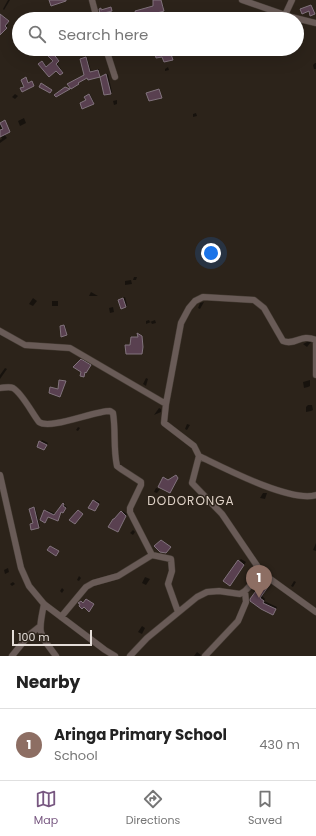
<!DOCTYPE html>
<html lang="en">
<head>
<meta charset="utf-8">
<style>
	:root { --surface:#fff; --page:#f2f2f2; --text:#222; --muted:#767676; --line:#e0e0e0; --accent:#775780 }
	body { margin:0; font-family:Poppins,sans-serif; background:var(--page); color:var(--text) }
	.scale { position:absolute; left:12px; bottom:10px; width:80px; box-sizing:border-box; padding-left:4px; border:2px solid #e4ddd8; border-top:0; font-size:11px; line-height:14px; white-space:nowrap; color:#e4ddd8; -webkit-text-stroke:3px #2c231a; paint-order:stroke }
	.you { position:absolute; left:211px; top:253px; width:14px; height:14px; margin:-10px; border:3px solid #fff; border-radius:50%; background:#1a73e8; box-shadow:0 0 0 6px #1a73e833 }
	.badge { display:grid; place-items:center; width:26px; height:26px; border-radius:50%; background:var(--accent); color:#fff; font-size:13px; font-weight:700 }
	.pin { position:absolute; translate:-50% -33px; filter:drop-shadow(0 1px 2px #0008) }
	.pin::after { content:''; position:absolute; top:21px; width:14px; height:12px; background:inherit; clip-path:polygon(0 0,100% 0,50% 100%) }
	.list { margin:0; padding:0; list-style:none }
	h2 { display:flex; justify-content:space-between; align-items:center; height:52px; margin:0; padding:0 16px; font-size:17px }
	h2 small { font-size:13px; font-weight:400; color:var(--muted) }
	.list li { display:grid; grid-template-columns:26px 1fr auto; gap:12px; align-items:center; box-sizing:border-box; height:72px; padding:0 16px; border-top:1px solid var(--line) }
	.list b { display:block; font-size:15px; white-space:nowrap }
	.list p { margin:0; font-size:13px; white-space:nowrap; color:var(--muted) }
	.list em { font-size:13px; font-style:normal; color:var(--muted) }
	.icon { flex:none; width:22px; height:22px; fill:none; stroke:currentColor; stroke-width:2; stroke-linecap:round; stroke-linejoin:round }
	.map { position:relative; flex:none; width:316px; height:656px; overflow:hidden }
	.search { position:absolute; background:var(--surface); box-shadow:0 4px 16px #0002; left:12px; right:12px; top:12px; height:44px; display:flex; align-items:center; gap:10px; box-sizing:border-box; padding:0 14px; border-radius:22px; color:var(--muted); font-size:15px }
	.sheet { height:124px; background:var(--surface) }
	nav { display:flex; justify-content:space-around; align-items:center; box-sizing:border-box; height:56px; border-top:1px solid var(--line); background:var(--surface); font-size:11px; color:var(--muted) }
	nav a { display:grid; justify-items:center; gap:2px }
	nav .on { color:var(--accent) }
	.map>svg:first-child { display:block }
</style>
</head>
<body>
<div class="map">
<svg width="316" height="656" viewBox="0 0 316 656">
	<rect width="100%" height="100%" fill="#2c231a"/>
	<path fill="#0007" d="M8,0h2l-6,10 -1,-1z
		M154,0h3l1,5 5,-1 1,5 -14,5 2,5h-6l-3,-6 -7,-2 18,-5z
		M0,14l8,6 -2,3 2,2 -8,8z
		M43,49h7l9,11 -3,2 7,10 -3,2 -4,-5 -7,7 -9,-12 3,-2 4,5 8,-6 -10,-11 -1,2 -1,-2z
		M154,49h22l1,2 -6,2 2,6 -10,-4 -6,2z
		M87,57l4,14 8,-2 1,6 -12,2 -17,10 14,-12 -4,-16z
		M315,63h1v6h-2l-1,-4z
		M168,67l1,3 -4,1v-2z
		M108,74l4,18 -1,1 -9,-17z
		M15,94l3,2 -3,3 -3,-2z
		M90,94l4,8 -1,1 -6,-3v-4z
		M117,100v4l-3,1 -1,-4z
		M196,113l1,3 -4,1v-3z
		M24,118l2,5 -6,3 -2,-5z
		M5,121l-1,13 3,4 -7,5v-3l2,-1 -2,-4v-12z
		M134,277h3l-1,3h-3z
		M131,280l1,4 -7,1v-4z
		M91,292l7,4h-9z
		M125,297l2,8 -1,2 -7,-7z
		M33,298l4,3 -4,5 -4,-2z
		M52,301h6v5h-6z
		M204,302l-4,7 -2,-1 2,-5z
		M113,307l1,5 -4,1 -1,-5z
		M149,320l1,2 5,-2 1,3 -4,1 -1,-2 -5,2v-3z
		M62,325h3l2,8 -1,1 -5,-8z
		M309,341l2,1 -4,5 -4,-3z
		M5,368l2,1 -7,10v-4z
		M146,378l2,1 -2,7 -3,-2z
		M310,380v6l-2,1 -4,1 -1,-6z
		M308,405h4l1,5 -2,1 -5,1v-5z
		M159,408l2,1v3l-7,3z
		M187,424l3,1 -3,5 -2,-1z
		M78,427l2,1 -2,3 -2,-1z
		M42,440l6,3 -3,5 -7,-2z
		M156,488l4,1 -3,4 -3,-1z
		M263,493h4l-2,6 -5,-1z
		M95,500l5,2 -4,7 -3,-8z
		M65,502l-1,3 3,2 -3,4h-3l-2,7 -10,-2 -4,5v-10l2,-1 9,4z
		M32,507h3l5,19 -2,2 -7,-4 2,-1 -3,-14z
		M123,511l4,3 -8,15 -5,-10h2z
		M133,530l2,2 -2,3 -3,-2z
		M316,543v8l-3,-1z
		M241,559l5,3 -14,20 6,-21z
		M8,568l1,4 -4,2 -1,-4z
		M79,576l2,2 -2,3 -2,-1z
		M145,577l5,2 -4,6 -4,-2z
		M266,579l5,3 -10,13 4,4 -1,2 13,6 -4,7 -22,-14z
		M294,581l2,1 -3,5 -2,-1z
		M13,582l2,2 -3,2 -2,-2z
		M62,588l2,2 -2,3 -2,-2z
		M142,626l3,2 -3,6 -4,-2z
		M197,652l4,3 -1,1h-6z"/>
	<path fill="#594050" stroke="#81737c" d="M49,0h17v1l-15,5z
		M153,0h8l3,11 -14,4 1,4h-6l-3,-5 -6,1 -1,-4 18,-5z
		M311,5l4,9 -5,2 -1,-5 -7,3 -2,-5z
		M111,7l1,4 -12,3 -1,-5 2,-1v2z
		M0,14l9,7 -4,5 2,2 -7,7z
		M168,49h8l1,4 -6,1 2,6 -9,2 -2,-5 -6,1 -1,-5z
		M52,52l7,9 -3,3 7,9 -3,2 -4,-4 -7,6 -11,-13 4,-3 4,6 7,-6 -5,-5z
		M86,57l4,15 8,-2 2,7 -12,3 -1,-2 -9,5 1,1 -8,5 -4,-5 17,-9 -4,-16z
		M106,74l5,20 -7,1 -4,-18z
		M26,77l2,6 4,-2 2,5 -12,6 -2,-4 4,-1 -3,-7z
		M41,83l11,7 -2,3 -11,-6z
		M65,87l5,2 -14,8 -2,-2z
		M159,89l3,9 -13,3 -3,-8z
		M89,94l5,10 -12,5 -2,-6 6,-3 -2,-3z
		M5,120l5,12 -10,5v-7l3,-1 -3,-6z
		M123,298l3,9 -5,2 -3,-9z
		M64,325l3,10 -6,2 -1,-11z
		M137,333l5,3 1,11 -1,7h-16l-1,-9h5l1,-8h7z
		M81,359l10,6 -5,8 -1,-1 -1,5 -4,-1 1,-4 -8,-5z
		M59,380l7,1 -6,16 -11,-4 1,-6 8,2z
		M39,441l8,4 -3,5 -7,-3z
		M176,475l2,3 -8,15 -12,-6 5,-10 5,3z
		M93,500l6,4 -4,7 -7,-3z
		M63,503l1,1 -1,2 3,2 -3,5 -2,-1 -3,9 -10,-4 -3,6 -5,-3 4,-10 10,5z
		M34,507l5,21 -8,2 -1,-6 3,-1 -4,-14z
		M78,510l5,4 -8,10 -6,-4z
		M121,511l5,5 -8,16 -10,-5 5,-8h1z
		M161,540l10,7 -5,6 -6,-1 -6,-6z
		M50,546l9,5 -3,5 -9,-6z
		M238,560l6,5 -14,21 -7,-5z
		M264,580l6,4 -10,14 4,3 -1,2 13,6 -3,6 -12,-6 -11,-8v-2z
		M86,599l8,5 -5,8 -5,-5 -2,2 -3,-3 1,-2 -2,-1 3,-2 2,2z"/>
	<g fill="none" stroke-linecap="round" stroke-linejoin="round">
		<defs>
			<path id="minor" d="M92,0l5,19
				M242,0l49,17 25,6
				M285,15l7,-15
				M106,49l9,28
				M0,331l25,14 45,3 96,56 -2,19 30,23 5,10 -7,27 30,31 40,59
				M316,343v32
				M0,388c4,0 9,-2 13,0 9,5 19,25 26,34 11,8 55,-11 71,-11l3,2c3,18 0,35 4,53l4,3 20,13v3l-11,23v4l22,43
				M166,404l15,-81 8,-15 6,-7 8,-4 51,3 10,8 19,33c12,5 18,-8 33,-1
				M199,456c25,12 92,47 117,39
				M0,475l21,93 8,18 15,18 61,46 10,6
				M44,604c-6,30 -6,28 12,52
				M61,617l25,-30 7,-4 25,-7 34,-21 19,4 1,12 -4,13 10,28
				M12,656l17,-21 10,-8
				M130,656l17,-18 50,-41 10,-5 12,-1 21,3 5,-3 17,-18 54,39
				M205,656l33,-35 8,-19 -1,-11"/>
		</defs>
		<use href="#minor" stroke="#463d35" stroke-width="7"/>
		<use href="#minor" stroke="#695b57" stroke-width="6"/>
	</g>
	<g text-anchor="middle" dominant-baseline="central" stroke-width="3" stroke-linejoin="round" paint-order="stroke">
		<g font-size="12" letter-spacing="1" fill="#dfd2c7" stroke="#2c231a">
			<text x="191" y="500">DODORONGA</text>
		</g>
	</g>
</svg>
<div class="scale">100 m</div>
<div class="you"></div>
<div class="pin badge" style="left:259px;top:598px;background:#8d6e63">1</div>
<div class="search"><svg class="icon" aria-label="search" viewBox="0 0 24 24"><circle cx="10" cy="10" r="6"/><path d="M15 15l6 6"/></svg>Search here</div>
</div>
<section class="sheet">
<h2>Nearby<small></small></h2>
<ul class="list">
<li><span class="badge" style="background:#8d6e63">1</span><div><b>Aringa Primary School</b><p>School</p></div><em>430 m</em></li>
</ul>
</section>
<nav>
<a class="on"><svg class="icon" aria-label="map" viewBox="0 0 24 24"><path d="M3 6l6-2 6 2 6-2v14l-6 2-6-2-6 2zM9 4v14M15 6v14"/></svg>Map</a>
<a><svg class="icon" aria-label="directions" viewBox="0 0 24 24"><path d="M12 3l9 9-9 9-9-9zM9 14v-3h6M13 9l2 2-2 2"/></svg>Directions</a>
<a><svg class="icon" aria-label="saved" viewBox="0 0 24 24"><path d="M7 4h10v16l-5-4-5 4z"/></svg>Saved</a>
</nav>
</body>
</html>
